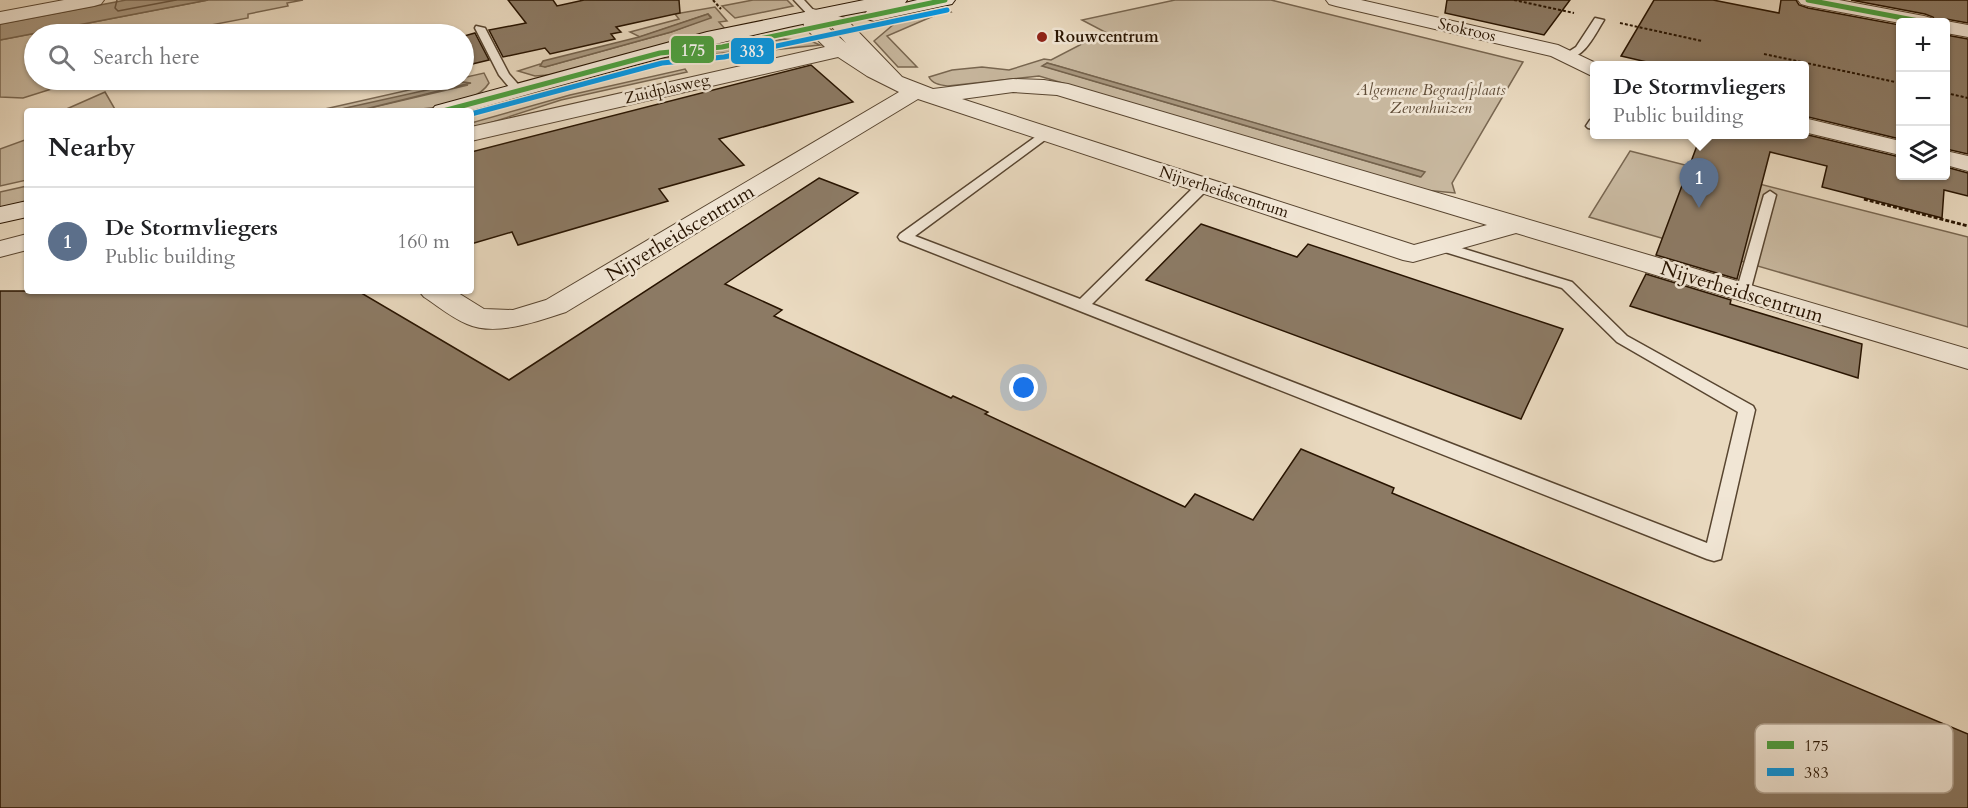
<!DOCTYPE html>
<html lang="en">
<head>
<meta charset="utf-8">
<style>
	:root { --surface:#fff; --page:#f6f6f6; --text:#202124; --muted:#757577; --line:#e0e0e0; --accent:#8f2418 }
	body { margin:0; font-family:Cardo,serif; background:var(--page); color:var(--text) }
	.controls { position:absolute; right:18px; top:18px; display:grid; overflow:hidden; border-radius:6px; box-shadow:0 2px 4px #0004 }
	.controls button { width:54px; height:54px; display:grid; place-items:center; padding:0; border:0; border-bottom:2px solid var(--line); background:var(--surface); color:var(--text); font:30px sans-serif }
	.you { position:absolute; left:1024px; top:388px; width:21px; height:21px; margin:-15px; border:4px solid #fff; border-radius:50%; background:#1a73e8; box-shadow:0 0 0 9px #1a73e833 }
	.badge { display:grid; place-items:center; width:39px; height:39px; border-radius:50%; background:var(--accent); color:#fff; font-size:20px; font-weight:700 }
	.pin { position:absolute; translate:-50% -50px; filter:drop-shadow(0 2px 3px #0008) }
	.pin::after { content:''; position:absolute; top:32px; width:21px; height:18px; background:inherit; clip-path:polygon(0 0,100% 0,50% 100%) }
	.popup { position:absolute; left:1590px; top:61px; width:219px; height:78px; box-sizing:border-box; display:grid; place-content:center; border-radius:6px; background:var(--surface); filter:drop-shadow(0 2px 4px #0005); font-size:20px; white-space:nowrap; color:var(--muted) }
	.popup b { font-size:22px; color:var(--text) }
	.popup::after { content:''; position:absolute; left:50%; top:100%; margin-left:-12px; border:12px solid transparent; border-top-color:var(--surface) }
	.list { margin:0; padding:0; list-style:none }
	h2 { display:flex; justify-content:space-between; align-items:center; height:78px; margin:0; padding:0 24px; font-size:26px }
	h2 small { font-size:20px; font-weight:400; color:var(--muted) }
	.list li { display:grid; grid-template-columns:39px 1fr auto; gap:18px; align-items:center; box-sizing:border-box; height:108px; padding:0 24px; border-top:2px solid var(--line) }
	.list b { display:block; font-size:22px; white-space:nowrap }
	.list p { margin:0; font-size:20px; white-space:nowrap; color:var(--muted) }
	.list em { font-size:20px; font-style:normal; color:var(--muted) }
	.icon { flex:none; width:33px; height:33px; fill:none; stroke:currentColor; stroke-width:2; stroke-linecap:round; stroke-linejoin:round }
	.map { position:relative; flex:none; width:1968px; height:808px; overflow:hidden }
	.search { position:absolute; background:var(--surface); box-shadow:0 2px 4px #0004; left:24px; top:24px; width:450px; height:66px; display:flex; align-items:center; gap:15px; box-sizing:border-box; padding:0 21px; border-radius:33px; color:var(--muted); font-size:22px }
	.panel { position:absolute; background:var(--surface); box-shadow:0 2px 4px #0004; left:24px; top:108px; width:450px; height:186px; border-radius:6px }
	.map>svg:first-child { display:block }
</style>
</head>
<body>
<div class="map">
<svg width="1968" height="808" viewBox="0 0 1968 808">
	<rect width="100%" height="100%" fill="#e9d9bf"/>
	<filter id="stains"><feTurbulence type="fractalNoise" baseFrequency=".00333" numOctaves="4"/><feColorMatrix values="0 0 0 0 .2 0 0 0 0 .09 0 0 0 0 .02 0 0 0 .5 -.17"/></filter>
	<radialGradient id="worn" r=".72"><stop offset=".6" stop-color="#630" stop-opacity="0"/><stop offset="1" stop-color="#630" stop-opacity=".3"/></radialGradient>
	<path fill="#c8b89f" stroke="#786650" stroke-width="1.5" fill-rule="evenodd" d="M208,0h95l-16,3 1,3 -40,8v4l-84,16h-130v46h46l-57,18 -23,-1v-57z
		M753,0h34l6,6 -58,12 -13,-12z
		M1175,0h96l252,62 -71,121 3,10 -31,-3 -385,-114 -91,10c-7,-1 -16,-2 -19,-9l23,-7 30,-3 27,3 35,-11 7,1 54,-28 -23,-12zM1047,63l377,109 -4,5 -377,-111z
		M715,7l12,14 -8,1 8,9 -166,43 -26,2 -17,-5 22,-7 5,3 126,-35 40,-15 -3,-3 -68,23 -10,-5 49,-13 -4,-5z
		M948,9l3,3 -13,2 -51,22 30,31h-19l-24,-26 26,-22z
		M784,39l27,2 9,4 -59,6 -8,-7z
		M736,48l3,3 -39,5 -165,39 -2,-2 119,-33z
		M685,69l2,3 -126,28 -90,29v-6l99,-28z
		M484,73l5,10c-18,30 -101,28 -132,28l111,-26 -136,26h-16z
		M105,92l11,19h-54z
		M27,129v51l-27,6v-37l25,-9z
		M1630,151l338,86v90l-379,-110z
		M27,186v16l-27,6v-16z"/>
	<path fill="#a7967e" stroke="#74624c" stroke-width="1.5" d="M126,0h82l-208,40v-16z
		M708,14l3,4 -40,14 -126,35 -5,-1 3,-5 96,-24z
		M1047,63l11,3 367,106 -4,5 -379,-111z
		M463,82l8,1 -114,28h-25z"/>
	<g fill="none" stroke-linecap="round" stroke-linejoin="round">
		<path stroke="#685540" stroke-width="1.5" d="M117,0l-2,8 3,3 58,-11"/>
	</g>
	<path fill="#8c7a64" stroke="#281401" stroke-width="1.5" d="M508,0h45l4,6 27,-6h95l1,13 -64,14 5,5 -10,2 4,5 -65,15 -5,-6 -42,9 -14,-27 37,-7z
		M1447,0h123l-26,35 -99,-22z
		M1654,0h59l66,13 2,-13h15l3,5 9,3 92,17v114l-96,-23v-50h-140l-43,-10z
		M1851,0h117v23l-22,-4 -10,3 -3,-5 -8,-3z
		M475,33l14,27 -25,6v-30z
		M1946,35l22,4v115l-22,-5z
		M811,65l42,37 -134,37 25,26 -85,24 9,12 -150,44 -6,-13 -41,12v-92z
		M1804,134l96,23v19h46v-9l22,6v23l-24,-6 -2,28 -120,-31 5,-21 -57,-14 -33,127 -81,-24 45,-120z
		M819,178l39,15 -133,91 57,26 -8,6 177,82 2,-2 35,16 -3,2 200,93 10,-13 58,26 48,-71 93,39 -2,5 576,241v74h-1968v-517h358l151,89z
		M1201,224l96,33 11,-13 255,85 -42,90 -375,-139z
		M1646,274l85,26 -1,4 132,40 -4,34 -228,-72z"/>
	<g fill="none" stroke-linecap="round" stroke-linejoin="round">
		<defs>
			<path id="service" d="M794,0h10l12,13v4h-6z
				M1595,18l9,2c-9,14 -20,40 -39,38v-4l11,-7z
				M476,26l9,2 24,46 15,17 -2,2h-8l-15,-18 -24,-47z
				M1594,118v11l-6,-1 -2,-2 4,-6z
				M1045,130l6,4 -2,3 -134,99 165,63 118,-116h10l1,3 -1,3 -116,115 615,239 31,-131 -121,-70 -55,-54 -127,-39 -2,-3 2,-3h10l127,39 55,54 126,70 2,4 -34,149 -7,2 -7,-2 -807,-319 -2,-3 2,-3z
				M1770,191l6,4 -26,97 -7,4 -5,-1 -2,-3 28,-97z"/>
			<path id="minor" d="M64,0h40l-3,4 -7,2 -94,18v-12z
				M1326,0h35l197,45 42,20h-6v12l-43,-21 -215,-50 -7,-2z
				M813,9l32,9 57,59 31,12 80,-10 31,1 24,4 900,265v20l-452,-136 -103,29 -10,-2 -485,-161 -352,213c-28,9 -70,25 -99,12 -15,-6 -29,-18 -43,-27l-5,-6h36l29,18 29,1 33,-10 353,-208 -32,-16 -29,-19 -367,84v-14l354,-80 -21,-20 -1,-12 3,-4zM824,24l7,2 15,17zM1013,92l44,3 430,130 -73,20 -452,-146z
				M1804,118l96,23v14l-96,-23z
				M1946,151l22,5v15l-22,-6z
				M27,234v16l-27,7v-16z"/>
			<path id="tertiary" d="M1798,0h41l85,16 7,2 3,4 -34,1 -92,-17 -7,-2z
				M1946,21l22,4v12l-22,-4v-11h-6z"/>
			<path id="secondary" d="M864,0h43l-2,3 12,-3h38l-3,4 -78,17 -7,-2 -3,-4 3,-4c-135,25 -266,63 -398,100h-38l4,-5 272,-74z
				M27,201v16l-27,6v-16z"/>
		</defs>
		<use href="#service" stroke="#584530" stroke-width="3"/>
		<use href="#minor" stroke="#584530" stroke-width="2"/>
		<use href="#tertiary" stroke="#584530" stroke-width="2"/>
		<use href="#secondary" stroke="#281401" stroke-width="2"/>
		<path stroke="#281401" stroke-width="2" stroke-dasharray="3 2" stroke-linecap="butt" d="M713,0l8,9
			M1514,0l60,13
			M1620,23l82,18
			M1764,54l136,29
			M1946,93l22,5"/>
		<path stroke="#281401" stroke-width="3" stroke-dasharray="4 2" stroke-linecap="butt" d="M1864,199l104,27"/>
		<use href="#service" fill="#f1e6d5" fill-rule="evenodd"/>
		<use href="#minor" fill="#f1e6d5" fill-rule="evenodd"/>
		<use href="#tertiary" fill="#f1e6d5" fill-rule="evenodd"/>
		<use href="#secondary" fill="#f1e6d5" fill-rule="evenodd"/>
		<defs>
			<path id="bus-1" d="M1808,0l116,22
				M443,111l217,-58 62,-6 223,-47"/>
			<path id="bus-2" d="M471,114l191,-51 62,-6 223,-47"/>
		</defs>
		<use href="#bus-1" stroke="#f1e6d5" stroke-width="8"/>
		<use href="#bus-2" stroke="#f1e6d5" stroke-width="8"/>
		<use href="#bus-1" stroke="#4ca03f" stroke-width="5"/>
		<use href="#bus-2" stroke="#0498e6" stroke-width="5"/>
	</g>
	<circle fill="#8f2418" stroke="#f1e6d5" stroke-width="2" cx="1042" cy="37" r="6"/>
	<g text-anchor="middle" dominant-baseline="central" stroke-width="5" stroke-linejoin="round" paint-order="stroke">
		<g font-size="16" fill="#281401" stroke="#f1e6d5">
			<text transform="translate(1467 30) rotate(13)">Stokroos</text>
			<text transform="translate(667 89) rotate(-13)">Zuidplasweg</text>
			<text transform="translate(1224 192) rotate(18)">Nijverheidscentrum</text>
		</g>
		<g font-size="16" font-weight="bold" fill="#281401" stroke="#f1e6d5" text-anchor="start">
			<text x="1054" y="37">Rouwcentrum</text>
		</g>
		<g font-size="16" font-style="italic" fill="#604d38" stroke="#f1e6d5">
			<text x="1431" y="90">Algemene Begraafplaats<tspan x="1431" dy="18">Zevenhuizen</tspan></text>
		</g>
		<g font-size="20" fill="#281401" stroke="#f1e6d5">
			<text transform="translate(680 233) rotate(-31)">Nijverheidscentrum</text>
			<text transform="translate(1742 292) rotate(17)">Nijverheidscentrum</text>
		</g>
	</g>
	<rect x="1755" y="724" width="198" height="69" rx="9" fill="#f1e6d5" stroke="#b5a795" stroke-width="1.5"/>
	<rect x="1767" y="741" width="27" height="8" fill="#4ca03f"/>
	<rect x="1767" y="768" width="27" height="8" fill="#0498e6"/>
	<g font-size="16" fill="#281401">
		<text x="1804" y="751">175</text>
		<text x="1804" y="778">383</text>
	</g>
	<g stroke="#f1e6d5" stroke-width="2">
		<rect x="670" y="35" width="45" height="29" rx="6" fill="#4ca03f"/>
		<rect x="730" y="37" width="45" height="28" rx="6" fill="#0498e6"/>
	</g>
	<g font-size="16" text-anchor="middle" font-weight="bold" fill="#fff">
		<text x="693" y="56">175</text>
		<text x="752" y="57">383</text>
	</g>
	<rect width="100%" height="100%" filter="url(#stains)"/>
	<rect width="100%" height="100%" fill="url(#worn)"/>
</svg>
<div class="controls">
<button>+</button>
<button>−</button>
<button><svg class="icon" aria-label="layers" viewBox="0 0 24 24"><path d="M12 4l9 5-9 5-9-5zM3 14l9 5 9-5"/></svg></button>
</div>
<div class="you"></div>
<div class="pin badge" style="left:1699px;top:208px;background:#5c6f8a">1</div>
<div class="popup"><b>De Stormvliegers</b>Public building</div>
<div class="search"><svg class="icon" aria-label="search" viewBox="0 0 24 24"><circle cx="10" cy="10" r="6"/><path d="M15 15l6 6"/></svg>Search here</div>
<section class="panel">
<h2>Nearby<small></small></h2>
<ul class="list">
<li><span class="badge" style="background:#5c6f8a">1</span><div><b>De Stormvliegers</b><p>Public building</p></div><em>160 m</em></li>
</ul>
</section>
</div>
</body>
</html>
